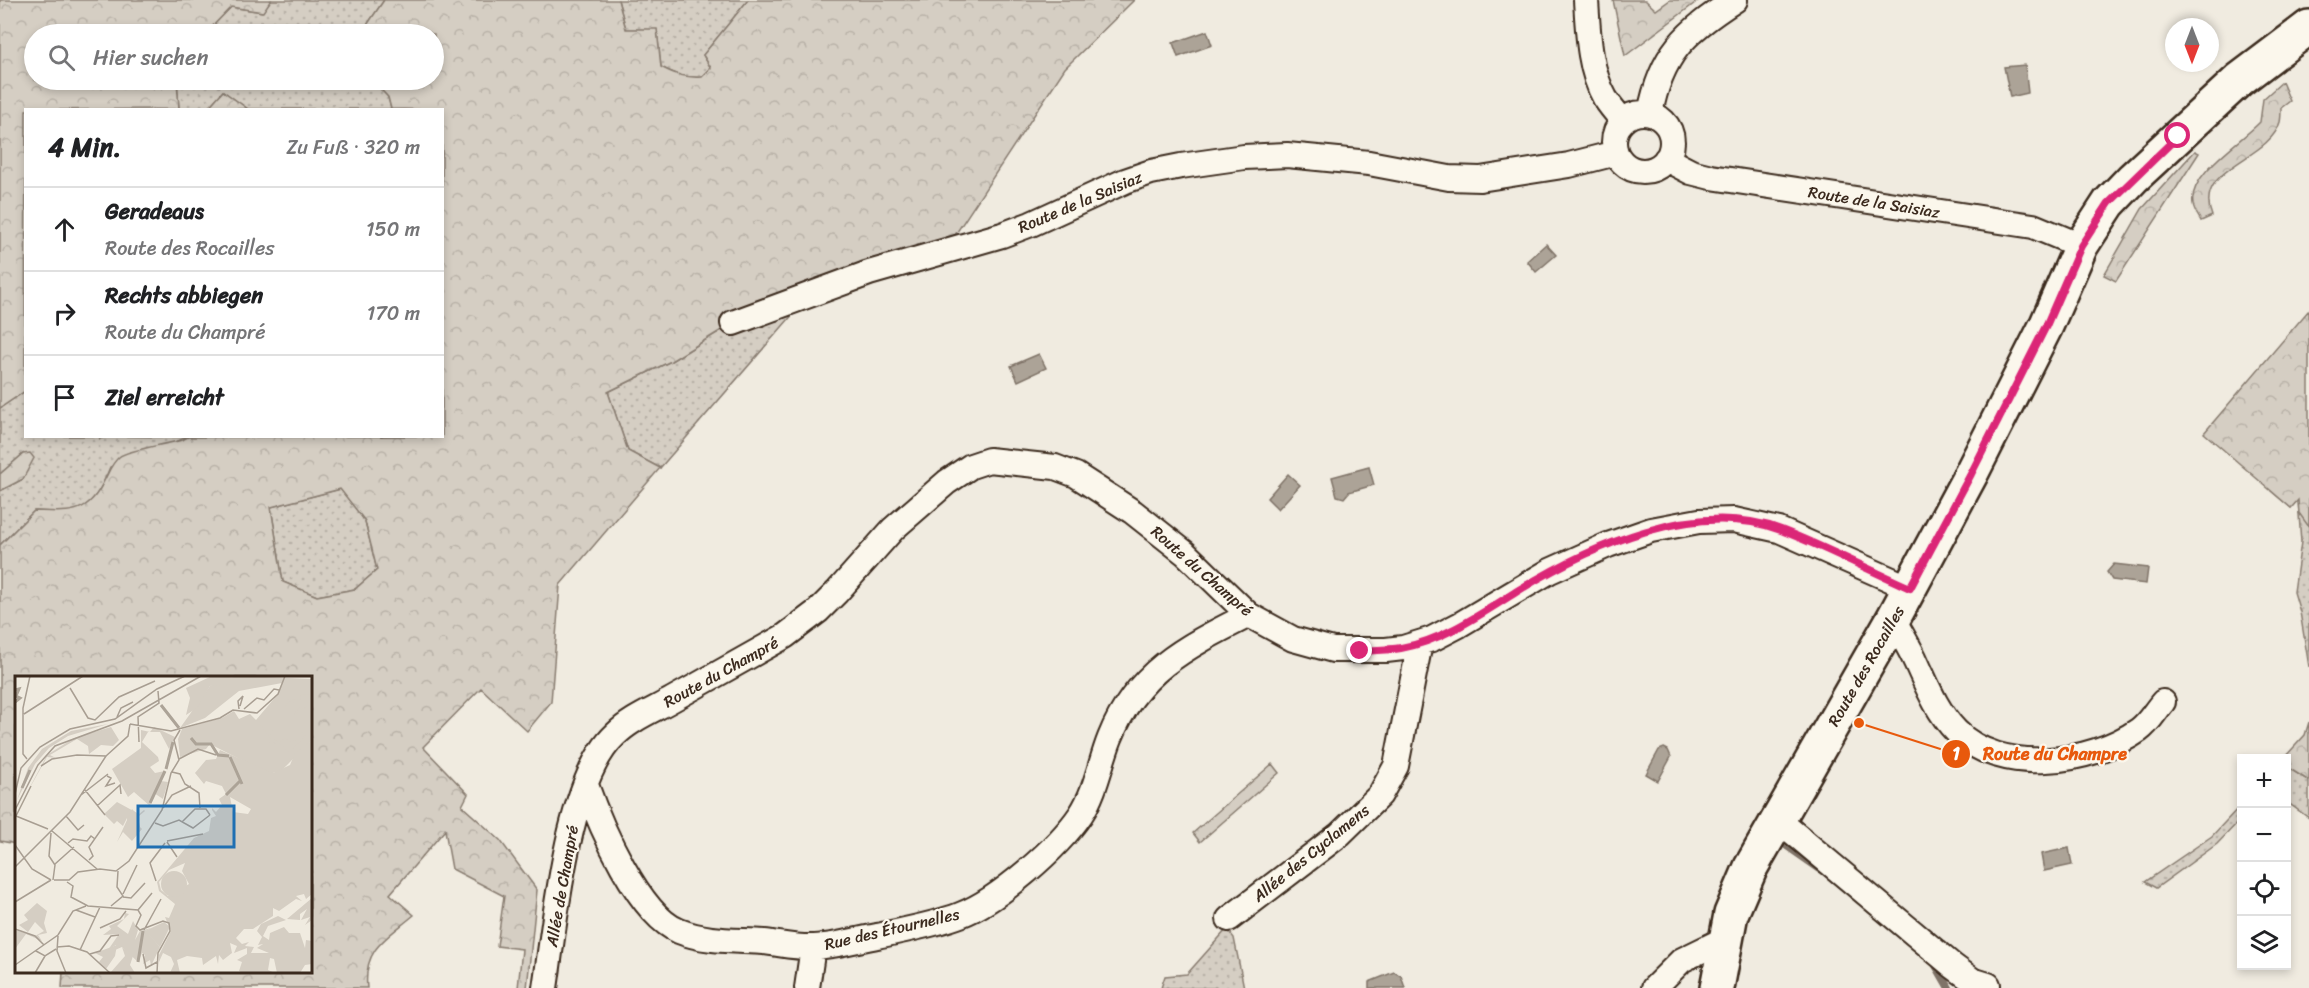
<!DOCTYPE html>
<html lang="de">
<head>
<meta charset="utf-8">
<style>
	:root { --surface:#fff; --page:#f6f6f6; --text:#202124; --muted:#757577; --line:#e0e0e0 }
	body { margin:0; font-family:Sriracha,sans-serif; background:var(--page); color:var(--text) }
	.controls { position:absolute; right:18px; bottom:18px; display:grid; overflow:hidden; border-radius:0px; box-shadow:0 3px 9px #0003 }
	.controls button { width:54px; height:54px; display:grid; place-items:center; padding:0; border:0; border-bottom:2px solid var(--line); background:var(--surface); color:var(--text); font:30px sans-serif }
	.compass { position:absolute; left:2165px; top:18px; width:54px; height:54px; border-radius:50%; background:var(--surface); box-shadow:0 3px 9px #0003; rotate:180deg }
	.stop { position:absolute; width:18px; height:18px; margin:-14px; border:4px solid #db2777; border-radius:50%; background:#fff }
	.stop.end { background:#db2777; border-color:#fff; box-shadow:0 2px 6px #0008 }
	.list { margin:0; padding:0; list-style:none }
	h2 { display:flex; justify-content:space-between; align-items:center; height:78px; margin:0; padding:0 24px; font-size:26px }
	h2 small { font-size:20px; font-weight:400; color:var(--muted) }
	.list li { display:grid; grid-template-columns:39px 1fr auto; gap:18px; align-items:center; box-sizing:border-box; height:84px; padding:0 24px; border-top:2px solid var(--line) }
	.list b { display:block; font-size:22px; white-space:nowrap }
	.list p { margin:0; font-size:20px; white-space:nowrap; color:var(--muted) }
	.list em { font-size:20px; font-style:normal; color:var(--muted) }
	.icon { flex:none; width:33px; height:33px; fill:none; stroke:currentColor; stroke-width:2; stroke-linecap:round; stroke-linejoin:round }
	.map { position:relative; flex:none; width:2309px; height:988px; overflow:hidden }
	.search { position:absolute; background:var(--surface); box-shadow:0 3px 9px #0003; left:24px; top:24px; width:420px; height:66px; display:flex; align-items:center; gap:15px; box-sizing:border-box; padding:0 21px; border-radius:33px; color:var(--muted); font-size:22px }
	.panel { position:absolute; background:var(--surface); box-shadow:0 3px 9px #0003; left:24px; top:108px; width:420px; height:330px; border-radius:0px }
	.map>svg:first-child { display:block }
</style>
</head>
<body>
<div class="map">
<svg width="2309" height="988" viewBox="0 0 2309 988">
	<defs>
		<pattern id="grass-dots" width="8" height="8" patternUnits="userSpaceOnUse" patternTransform="scale(1.5)"><rect width="8" height="8" fill="#d5cec3"/><path d="M2 2h.1M6 6h.1" fill="none" stroke="#b8b1a7" stroke-width="1.8" stroke-linecap="round"/></pattern>
		<pattern id="forest-crowns" width="20" height="18" patternUnits="userSpaceOnUse" patternTransform="scale(1.5)"><rect width="20" height="18" fill="#d5cec3"/><path d="M2 6a3 3 0 1 1 6 0M12 15a3 3 0 1 1 6 0" fill="none" stroke="#b8b1a7"/></pattern>
	</defs>
	<rect width="100%" height="100%" fill="#f0ebe0"/>
	<filter id="ink" filterUnits="userSpaceOnUse"><feTurbulence type="fractalNoise" baseFrequency=".0167" numOctaves="2"/><feDisplacementMap in="SourceGraphic" scale="12" xChannelSelector="R" yChannelSelector="G"/><feConvolveMatrix kernelMatrix="1 2 1 2 8 2 1 2 1" color-interpolation-filters="sRGB"/></filter>
	<g filter="url(#ink)">
		<path fill="url(#grass-dots)" stroke="#887c70" stroke-width="1.5" d="M271,0h113l-23,34h-156l26,-27 31,5z
			M618,0h130l-45,55 8,13 -9,9c-16,1 -26,-2 -41,-10l-4,-37 -31,-1z
			M177,80h195l16,17 3,12h-143l-25,-18 -16,18h-28z
			M795,312l-135,156 -32,-17 -20,-59 63,-31 62,-38z
			M25,391l1,45h73l1,3 7,-3 81,1 -78,30c-7,18 -17,40 -38,45 -11,2 -27,-1 -38,-1l-34,34v-54l23,-12v-25l-23,20v-66z
			M2309,452v215l-9,-55 -6,-20 7,-50 -3,-42 -7,8 -20,-17z
			M341,489l24,32 12,49 -22,19 -38,7 -34,-14 -12,-75z
			M2287,767l22,14v37l-22,-16z
			M2241,805v14l-24,25 -61,44 -11,-6 67,-46z
			M1227,929l7,9 10,50h-83l4,-12 22,-2z"/>
		<path fill="url(#forest-crowns)" stroke="#887c70" stroke-width="1.5" fill-rule="evenodd" d="M0,0h271l-8,12 -32,-5 -26,27h-171v46h143l2,29 -153,1 -1,281 -25,17z
			M384,0h234l8,29h31l4,38c15,8 25,11 41,10l9,-9 -8,-13 45,-55h386l-69,68 -110,167 -174,65 -48,23 -62,38 -63,31 20,59 32,17 -100,117 -9,117 -24,29 -46,-43 -58,59 45,47 -6,12 38,34 37,50 -10,98h-9l4,-39 -25,-3 7,-50 -52,-27 -7,-39 -55,64 24,21c-27,23 -51,33 -47,73h-305l1,-16h247v-294h-294v166l-16,-3v-296l34,-34c34,1 54,5 70,-30 5,-9 7,-17 15,-24 8,-7 50,-13 63,-17l6,-3 254,-1v-326l-51,-1 -3,-12 -16,-17h62v-46h-73zM340,489l25,32 12,49 -22,19 -38,7 -34,-14 -12,-75z
			M1613,0h32l11,10 14,-10h29l-74,56z
			M2282,82l8,19 -9,7c0,4 0,10 -1,14 -11,39 -88,45 -68,94l-11,5c-3,-5 -7,-11 -8,-17 -5,-30 48,-62 67,-82l3,-23z
			M223,91l25,18h-41z
			M2195,151l4,2 -83,128 -12,-6 38,-66z
			M2309,310v217l-10,-14 -1,-13 -7,8 -87,-75z
			M30,453l4,5 -11,21 -23,12v-17l23,-20z
			M2309,722v59l-22,-14 -1,-9h-2l21,-23z
			M1272,764l7,9 -79,69 -7,-9z"/>
		<path fill="#aca397" stroke="#7f7367" stroke-width="1.5" d="M1207,31l5,14 -34,12 -5,-14z
			M2025,65l3,28 -18,4 -6,-30z
			M1546,244l10,11 -20,17 -9,-11z
			M1039,354l7,14 -28,13 -7,-15z
			M1369,467l5,18 -25,7 -5,6 -7,-2 -5,-19z
			M1288,474l12,11 -22,24 -11,-11z
			M2114,564l34,4 -2,16 -34,-4 -5,-8z
			M1664,748l4,2 3,7 -13,24 -12,-7 13,-24z
			M2069,848l3,17 -28,6 -3,-17z
			M1394,972l7,4 4,12h-36v-6z"/>
		<g fill="none" stroke-linecap="round" stroke-linejoin="round">
			<path stroke="#7f7367" stroke-width="8" d="M1787,846l33,23
				M1934,962l15,26"/>
			<defs>
				<path id="street" d="M1586,0c2,32 3,70 19,98 5,8 12,16 18,23
					M1614 142a29 29 0 1 1 58 0a29 29 0 1 1-58 0Z
					M1650,114c11,-60 35,-82 85,-114
					M1666,159l25,13 20,5 322,49 48,20
					M733,323l136,-50 133,-38 29,-11 94,-43 26,-9 30,-6 63,-9 43,-2 82,8 80,15 31,1 89,-14 47,-12
					M1893,619c8,15 17,29 24,45 11,24 20,47 39,67 44,45 135,33 183,-1 10,-7 16,-19 24,-28
					M586,785c14,40 53,130 93,146 27,11 58,9 85,11 17,2 34,6 50,5 21,-1 42,-7 63,-11 27,-6 57,-11 83,-21 39,-15 98,-67 121,-101 15,-23 19,-51 29,-76 27,-68 78,-92 139,-123
					M1777,819l176,147 19,14 16,5
					M1229,919l110,-84 41,-40 16,-29 24,-123
					M545,988c10,-65 22,-208 70,-253 16,-16 39,-25 58,-36 38,-21 75,-42 112,-63l33,-25 19,-19 56,-63 54,-47 24,-16 18,-6 66,7 21,8 57,37 52,41 64,62 44,24 40,11h53l17,-2 29,-9 27,-14 91,-54 58,-26 43,-15 48,-9 35,-1 45,10 131,58
					M807,988l6,-41
					M1654,988l28,-28 43,-21"/>
				<path id="secondary" d="M1717,988l14,-74 20,-47 142,-248 78,-145 75,-148 35,-80 28,-43 24,-25 106,-98 70,-53"/>
			</defs>
			<use href="#street" stroke="#3b2a1e" stroke-width="28"/>
			<use href="#secondary" stroke="#3b2a1e" stroke-width="38"/>
			<use href="#street" stroke="#fbf7ec" stroke-width="24"/>
			<use href="#secondary" stroke="#fbf7ec" stroke-width="33"/>
		</g>
	</g>
	<g fill="none" stroke-linecap="round" stroke-linejoin="round" filter="url(#ink)">
		<path stroke="#db2777" stroke-width="8" d="M1360,651c14,-1 28,-1 41,-3 42,-7 83,-36 118,-58 72,-44 177,-92 262,-60 44,17 86,39 129,58l61,-114 75,-148 35,-80 28,-43 69,-67"/>
	</g>
	<g text-anchor="middle" dominant-baseline="central" stroke-width="4.5" stroke-linejoin="round" paint-order="stroke">
		<g font-size="16" fill="#3b2a1e" stroke="#fbf7ec">
			<text transform="translate(1080 202) rotate(-23)">Route de la Saisiaz</text>
			<text transform="translate(1874 202) rotate(9)">Route de la Saisiaz</text>
			<text transform="translate(1202 571) rotate(41)">Route du Champré</text>
			<text transform="translate(1866 666) rotate(-60)">Route des Rocailles</text>
			<text transform="translate(721 672) rotate(-29)">Route du Champré</text>
			<text transform="translate(1311 853) rotate(-39)">Allée des Cyclamens</text>
			<text transform="translate(562 886) rotate(-80)">Allée de Champré</text>
			<text transform="translate(892 929) rotate(-13)">Rue des Étournelles</text>
		</g>
	</g>
	<g transform="translate(15 676)">
		<rect width="297" height="297" fill="#f0ebe0"/>
		<path d="M224,0l73,3v61l-31,31 -12,3 -59,-30 -4,5 -26,8 -2,-18 4,-10 40,-11 12,-7 5,8 11,-5 6,6 22,-26 4,-11 -43,8 -34,27 -25,10 30,-42 8,-4 11,2v-6zM93,48l-40,12 -19,12 -14,16 -18,36 11,-32 14,-19 29,-18zM96,51l8,13 -6,6 -12,-1 -12,9 -1,-8 -11,-7 -27,16 6,3 -9,-1 -25,45 25,-47 27,-17zM139,51l21,10 -6,12 -9,-17h-12l-6,10 16,15 1,4 -9,6 5,6 10,-2 -4,10 7,1 -5,17 -9,-6 -4,13 -16,-14 -6,5 -16,-28 29,-21v-18l9,2zM102,126l22,12 5,-4 1,1 -6,5 -4,-3 -5,5 8,-1 2,10 -11,4 -2,-13 -4,8 -6,-5 -3,3 -10,-10zM22,227l10,8 -3,12 3,10 -9,2 4,6 -16,-7 -11,15v-19l20,6 9,-5 -9,-9 -7,10 -9,-7 9,-5 -4,-5zM102,269l-2,11 -9,13 -7,-7 4,-5 -8,-4z" fill="#d5cec3"/>
		<path d="M197,0h27l-10,2 1,6 -20,2 -13,22 -11,7 4,-17 -4,-10zM297,18l-6,13 -13,8 7,-8 -4,-4 -6,-2 -5,6 3,-8 12,1 1,-5zM245,48l9,12 5,-7v8h-7l13,5 5,-4 5,4 6,-2 4,-8 4,1 -2,4 5,-2 -18,17 -9,-8 -11,-2zM297,64v154l-6,5 -2,-5 -8,2 6,5 -6,-2 -17,12 -6,-3v8l-20,13h-9l-8,9 6,6 7,-2 -4,4 9,1 -3,6h18l-12,-5 6,-4 -5,1 4,-8 -5,-6 4,-7 17,-8 8,4 -18,6 -5,10 6,4 1,-7 14,-6 5,6h11l5,15 1,-8 6,1v23l-7,1 -5,8h-23l-3,-14 -4,-1 -2,12 7,3h-33l-3,-2 3,-9 -5,-2 10,-6v-6l-13,5 3,-7 -7,-3 2,10 -9,7 -4,-5 -1,9 -2,-8 -13,9 -1,-7 -15,-2 -10,4 3,13h-10l4,-9 -3,-7 -8,-4 -4,9v-7l12,-24 -6,-14 4,1 6,-14 -16,-13 -2,-9 37,-44 15,-7 2,-13 5,-2 -4,-6v-2l4,4 6,-7 -3,-6 7,-5 -4,-8 -16,-5 -2,3 -9,-11 11,-13 10,-1 4,-9 53,23 17,-8 5,-12zM215,121l21,12 -3,5 -15,-2zM170,187l-3,8 7,13 -21,12 -7,-6 -2,-8 10,-12zM117,133l7,7 -1,9 4,4 -10,12 -9,-9 -6,10zM297,222v22l-7,5 5,-8 -9,3 6,-11 -7,5v6l-13,-1zM110,237l4,1 -12,12 11,8 5,-13 5,9 -3,10 5,-9 11,-3 -5,3 14,16 -9,19 -1,-6 -7,4 2,-9 -3,-2 -4,9 -16,-15 -7,3 1,-5 -8,5 11,-16 -16,1 8,-6 -2,-3 15,-7z" fill="#d5cec3" fill-rule="evenodd"/>
		<path d="M146 208a13 13 0 1 1 26 0a13 13 0 1 1-26 0ZM149,246l6,5 -10,20 -15,-16zM107,271l11,9 -3,9 5,8 -24,-1 14,-16z" fill="#d5cec3"/>
		<path fill="none" stroke="#aca397" stroke-width="3" d="M0,14l4,-1 -3,7 4,2 -5,4M146,29l18,23M176,62l5,6h15l7,11 11,1M215,81l12,27M151,93l7,-27M7,112l8,-18M211,119l14,-14M135,127l15,-32M123,286l5,-31"/>
		<path fill="none" stroke="#a89e92" stroke-width="1.5" d="M55,12l18,30 7,2 24,-23 36,-16M224,33l-1,-8 5,-5 -3,10M229,33l13,-11 7,2 10,-11 5,1M9,38l59,-38M102,41l4,-9 12,-6M115,48l41,7 49,-13 13,-8 24,3 21,-19 7,-18M124,66l-1,-25 21,-14 -1,-12M91,80l22,-20 2,-12M12,83l-4,-5v-46l7,-32M164,83l19,-10 18,6M26,90l11,-7 25,-4 29,1M157,96l8,2 5,10 14,9 1,15M92,100l4,2 -5,8 9,-3M70,114l20,25M0,118l6,-26 19,-21 30,-18 45,-10 42,-30 28,-13M66,119l27,-21M82,130l23,-21 1,9M148,132l9,-13 19,-9M0,134l23,-45 17,-19 67,-25 79,-45M1,140l32,13M51,140l12,14 6,-5M0,142l16,-32M167,146l13,-13h11l4,6M140,147l8,3 16,-6 14,8 17,-13M37,155l45,38M36,157l-2,23 6,9 -2,15M152,165l36,-7M152,166l10,15M53,167l5,-4 14,2 4,-5 4,3M0,169l17,24 19,11M74,184l4,-4 -4,-9 14,-20M40,188l19,-17M0,191l55,-55 36,-56M39,204h15l9,-8 22,-3 16,2 13,-10 33,-51 9,-37 8,-13 -5,-20 6,-10M141,205l-6,-18 15,-20M52,206l6,4 -2,11 17,9 50,4 3,5 -5,11 4,4 23,-9 6,2 1,8 -12,22 -1,20M108,218l14,-29M108,221l8,1 14,-15M0,226l36,-22M96,230l12,-10 -6,-9 1,-16M61,234l19,7M123,234l14,-17M85,252l20,-9 6,-8M0,253l20,7 9,9M129,254l17,-31M43,260l-1,15 9,22M42,271l12,-1 18,6 23,21M65,274l20,-43M21,275l9,5 11,-7M75,278l10,-3 11,-15 8,-1M128,278l3,14 11,-6M0,289l43,-30 15,-24 13,-5M20,297l10,-17"/>
		<path fill="#1f6fb2" fill-opacity="0.15" stroke="#1f6fb2" stroke-width="3" d="M123,130h96v41h-96z"/>
		<rect width="297" height="297" fill="none" stroke="#3b2a1e" stroke-width="3"/>
	</g>
	<path fill="none" stroke="#e8590c" stroke-width="2" d="M1859 723L1956 754"/>
	<g fill="#e8590c" stroke="#fbf7ec" stroke-width="2">
		<circle cx="1859" cy="723" r="6"/>
		<circle cx="1956" cy="754" r="15"/>
	</g>
	<g font-size="18" text-anchor="middle" font-weight="bold" fill="#fff">
		<text x="1956" y="760">1</text>
	</g>
	<g font-size="18" text-anchor="middle" font-weight="bold" fill="#e8590c" stroke="#fbf7ec" stroke-width="4.5" stroke-linejoin="round" paint-order="stroke">
		<text x="2055" y="760">Route du Champre</text>
	</g>
</svg>
<div class="controls">
<button>+</button>
<button>−</button>
<button><svg class="icon" aria-label="locate" viewBox="0 0 24 24"><circle cx="12" cy="12" r="6"/><path d="M12 2v4M12 18v4M2 12h4M18 12h4"/></svg></button>
<button><svg class="icon" aria-label="layers" viewBox="0 0 24 24"><path d="M12 4l9 5-9 5-9-5zM3 14l9 5 9-5"/></svg></button>
</div>
<svg class="compass" viewBox="-18 -18 36 36"><path d="M0-13l5 13h-10z" fill="#e53935"/><path d="M0 13l5-13h-10z" fill="#757577"/></svg>
<div class="stop" style="left:2178px;top:136px"></div>
<div class="stop end" style="left:1360px;top:651px"></div>
<div class="search"><svg class="icon" aria-label="search" viewBox="0 0 24 24"><circle cx="10" cy="10" r="6"/><path d="M15 15l6 6"/></svg>Hier suchen</div>
<section class="panel">
<h2>4 Min.<small>Zu Fuß · 320 m</small></h2>
<ul class="list">
<li><svg class="icon" aria-label="ahead" viewBox="0 0 24 24"><path d="M12 20V5M6 11l6-6 6 6"/></svg><div><b>Geradeaus</b><p>Route des Rocailles</p></div><em>150 m</em></li>
<li><svg class="icon" aria-label="right" viewBox="0 0 24 24"><path d="M7 20v-9h11M14 6l5 5-5 5"/></svg><div><b>Rechts abbiegen</b><p>Route du Champré</p></div><em>170 m</em></li>
<li><svg class="icon" aria-label="arrive" viewBox="0 0 24 24"><path d="M6 21V4h12l-3 4 3 4H6"/></svg><div><b>Ziel erreicht</b></div></li>
</ul>
</section>
</div>
</body>
</html>
